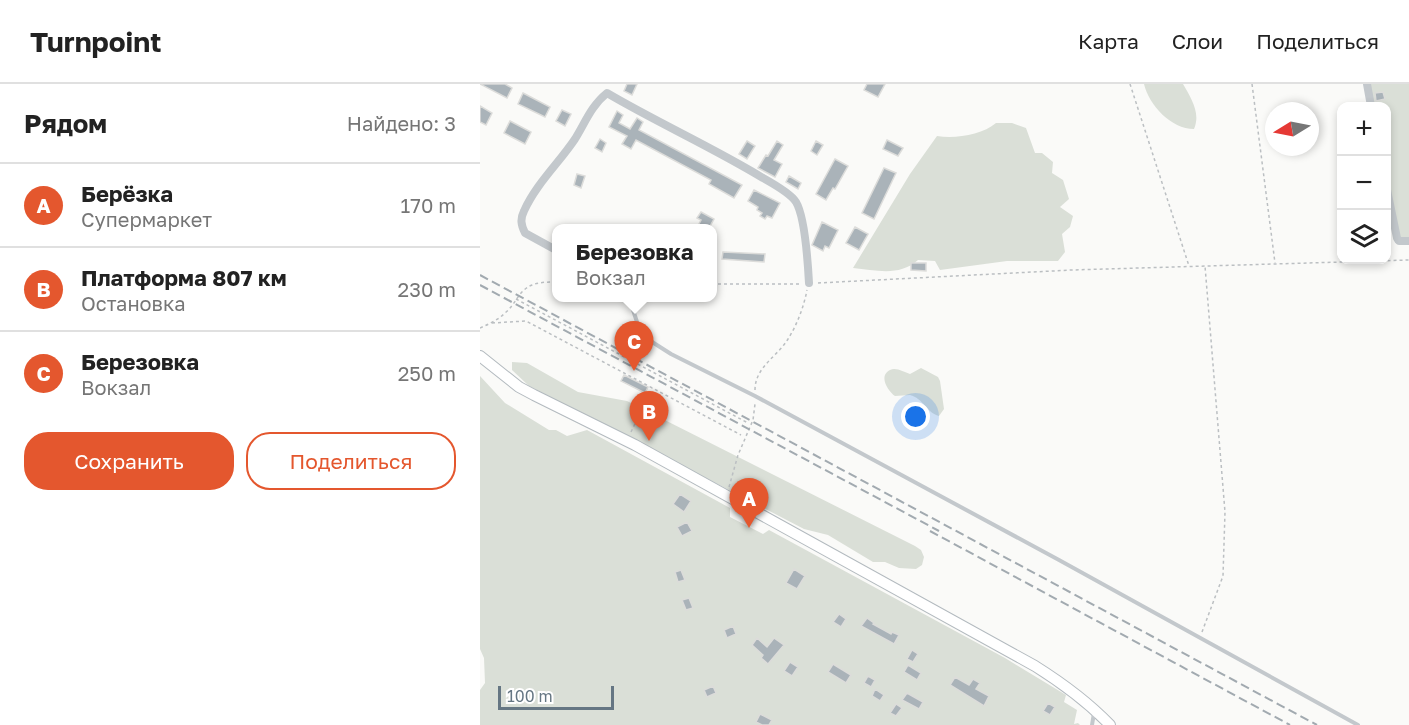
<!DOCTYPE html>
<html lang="ru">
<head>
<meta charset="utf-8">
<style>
	:root { --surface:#fff; --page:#f2f2f2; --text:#222; --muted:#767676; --line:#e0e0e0; --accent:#e4572e }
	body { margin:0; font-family:"Golos Text",sans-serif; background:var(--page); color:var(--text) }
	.controls { position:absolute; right:18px; top:18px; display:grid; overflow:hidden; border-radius:12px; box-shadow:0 3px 9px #0003 }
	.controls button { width:54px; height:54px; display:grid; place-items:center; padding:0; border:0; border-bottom:2px solid var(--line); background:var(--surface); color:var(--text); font:30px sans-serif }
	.compass { position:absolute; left:785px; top:18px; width:54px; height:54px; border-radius:50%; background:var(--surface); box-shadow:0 3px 9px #0003; rotate:260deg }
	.scale { position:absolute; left:18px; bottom:15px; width:116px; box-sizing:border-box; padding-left:6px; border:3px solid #657683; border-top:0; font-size:16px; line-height:21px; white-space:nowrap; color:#657683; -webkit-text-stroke:4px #fff; paint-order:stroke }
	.you { position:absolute; left:436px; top:333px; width:21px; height:21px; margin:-15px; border:4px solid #fff; border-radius:50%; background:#1a73e8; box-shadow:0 0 0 9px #1a73e833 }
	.badge { display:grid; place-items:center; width:39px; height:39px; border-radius:50%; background:var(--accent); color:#fff; font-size:20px; font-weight:700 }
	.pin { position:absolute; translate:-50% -50px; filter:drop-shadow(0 2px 3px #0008) }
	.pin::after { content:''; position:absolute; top:32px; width:21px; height:18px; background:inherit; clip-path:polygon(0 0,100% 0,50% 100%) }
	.popup { position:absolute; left:72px; top:140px; width:165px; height:78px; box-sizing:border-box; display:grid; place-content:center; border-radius:12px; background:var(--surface); filter:drop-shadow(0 2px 4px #0005); font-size:20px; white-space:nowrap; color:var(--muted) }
	.popup b { font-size:22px; color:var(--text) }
	.popup::after { content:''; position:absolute; left:50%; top:100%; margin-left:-12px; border:12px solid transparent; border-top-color:var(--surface) }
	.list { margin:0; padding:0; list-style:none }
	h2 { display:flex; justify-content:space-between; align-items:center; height:78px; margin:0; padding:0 24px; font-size:26px }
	h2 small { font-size:20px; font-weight:400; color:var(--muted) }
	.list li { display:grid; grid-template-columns:39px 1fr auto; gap:18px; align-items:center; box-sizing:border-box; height:84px; padding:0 24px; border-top:2px solid var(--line) }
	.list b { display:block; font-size:22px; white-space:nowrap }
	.list p { margin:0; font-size:20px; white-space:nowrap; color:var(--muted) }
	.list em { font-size:20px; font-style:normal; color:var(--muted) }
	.actions { display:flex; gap:12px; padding:18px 24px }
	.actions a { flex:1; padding:14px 0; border:2px solid var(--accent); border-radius:24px; text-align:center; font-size:21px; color:var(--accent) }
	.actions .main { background:var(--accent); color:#fff }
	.icon { flex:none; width:33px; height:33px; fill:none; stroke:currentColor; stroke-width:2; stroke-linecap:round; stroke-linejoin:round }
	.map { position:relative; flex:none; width:929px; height:641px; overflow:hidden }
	header { display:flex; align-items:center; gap:36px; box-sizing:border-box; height:84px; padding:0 30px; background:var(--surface); border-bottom:2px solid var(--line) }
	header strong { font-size:28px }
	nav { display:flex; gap:33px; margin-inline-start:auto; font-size:21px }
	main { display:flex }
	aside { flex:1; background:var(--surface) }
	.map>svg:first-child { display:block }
</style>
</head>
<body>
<header>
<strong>Turnpoint</strong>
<nav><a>Карта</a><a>Слои</a><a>Поделиться</a></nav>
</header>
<main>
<aside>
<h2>Рядом<small>Найдено: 3</small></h2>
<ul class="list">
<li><span class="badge">A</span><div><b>Берёзка</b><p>Супермаркет</p></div><em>170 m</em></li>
<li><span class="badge">B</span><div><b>Платформа 807 км</b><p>Остановка</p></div><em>230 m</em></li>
<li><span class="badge">C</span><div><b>Березовка</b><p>Вокзал</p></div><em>250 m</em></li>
</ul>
<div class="actions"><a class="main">Сохранить</a><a>Поделиться</a></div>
</aside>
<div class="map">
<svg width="929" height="641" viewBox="0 0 929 641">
	<rect width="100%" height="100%" fill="#fafaf8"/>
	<path fill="#dadfd7" d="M664,0h39c8,14 18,29 11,45 -23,0 -45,-24 -50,-45z
		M884,0h45v159h-14l-8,-43 -1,-94h-17z
		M516,39h16l14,5 9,25h7l11,9 -1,11 11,7 6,19 -9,8 13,9 -3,11 -8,7 3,18 -7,9h-51l-67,9 -5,-9 -17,-1c-19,17 -42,10 -65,8l57,-94 27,-38c18,3 45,-1 59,-13z
		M32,278l15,1 51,29 49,9 288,145 6,4 3,7 -2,8 -6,4 -17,-1 -14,-6h-12l-45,-27 -24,-6 -275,-143 -17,-16z
		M441,284l17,9 2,4 4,28 -5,7c-12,-3 -16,-18 -29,-21 -4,0 -11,1 -15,1 -7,-5 -17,-20 -5,-26 6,-3 14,2 20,4z
		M0,292l25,27 44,27h7l11,6 20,-6 143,78v9l33,17 6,-4 236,128 61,37 -2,7 13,8 -3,14 4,-1 2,2h-600v-35l5,-7 -1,-25 -4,-9z"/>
	<path fill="#aab3b9" stroke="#dcdcda" stroke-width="1.5" d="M0,0h25l7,4 -5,10z
		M147,0h10l-5,11 -8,-4z
		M387,0h18l-7,13 -14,-7z
		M903,8l2,7 -9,2 -1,-8z
		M43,9l27,14 -5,10 -27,-13z
		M0,22l12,7 -6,12 -6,-3z
		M82,26l9,4 -6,12 -9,-5z
		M137,27l6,4 -4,8 11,6 7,-11 6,4 -4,8 103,55 -8,13 -25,-14 2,-4 -75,-40 -5,9 -9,-5 5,-8 -18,-9z
		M30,37l21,11 -6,12 -21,-11z
		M120,55l6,4 -4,9 -7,-4z
		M407,56l16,8 -5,8 -15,-7z
		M267,57l8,5 -8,13 -8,-5z
		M297,57l6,4 -9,15 8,4 -7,13 -17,-9 8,-13 2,1z
		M336,57l7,4 -6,10 -6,-4z
		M355,75l13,7 -13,23 -2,-1 -7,12 -10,-6z
		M404,84l12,5 -22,46 -12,-6z
		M97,90l8,2 -4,12 -7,-3z
		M309,92l12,7 -3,6 -12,-7z
		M274,106l26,13 -8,15 -5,-2 -2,3 -5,-3 2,-3 -5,-3 1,-3 -10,-6z
		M221,128l13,7 -5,9 -10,-4 2,-4 -4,-2z
		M342,138l16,8 -9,18 -4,-2 -2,5 -11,-6z
		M375,143l13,7 -9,16 -13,-7z
		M243,168l42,2 -1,8 -42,-3z
		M431,179h15v8l-15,-1z
		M144,291l24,12 -3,6 -24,-12z
		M200,410l11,7 -7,11 -11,-8z
		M207,438l5,9 -10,5 -5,-9z
		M314,485l11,7 -8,13 -11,-6z
		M201,486l4,10 -7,2 -3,-10z
		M209,514l4,10 -7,2 -4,-10z
		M359,530l7,5 -5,8 -8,-5z
		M387,534l7,5 -1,1 18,10 1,-2 7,3 -5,9 -33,-18z
		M253,542l3,8 -9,4 -3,-8z
		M277,554l10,9 7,-9 10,7 -16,19 -7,-6 2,-3 -11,-10z
		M432,566l6,4 -5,8 -6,-3z
		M310,578l8,5 -6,9 -8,-5z
		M353,580l18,11 -5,8 -18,-11z
		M428,581l13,8 -4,7 -13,-8z
		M388,592l7,4 -4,7 -7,-4z
		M475,593l14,8 4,-6 7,4 -4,6 13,7 -5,10 -34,-21z
		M233,602l3,7 -9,4 -3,-7z
		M395,605l9,6 -4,6 -8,-5z
		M427,609l16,9 -4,7 -17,-9z
		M568,619l7,4 -5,8 -7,-4z
		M416,620l6,4 -6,8 -6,-3z
		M280,630l12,6 -3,5h-7l-6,-3z"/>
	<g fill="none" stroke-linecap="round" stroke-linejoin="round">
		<defs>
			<path id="secondary" d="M0,272l39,31 15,8 101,50 400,221c27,17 52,35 75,59"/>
		</defs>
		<use href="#secondary" stroke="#b3babf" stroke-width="12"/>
		<path stroke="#bbbfc2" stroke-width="1.5" stroke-dasharray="3 3" stroke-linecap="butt" d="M650,0l59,182
			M772,0l23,179
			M338,199l254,-13 337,-10
			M232,200h89
			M36,215l232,124
			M12,239l34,-2 215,114
			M0,244c9,-4 18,-8 25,-15 11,-9 13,-22 27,-28 7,-3 16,-3 24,-3
			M275,306c0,-23 22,-33 33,-51 9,-14 16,-33 19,-49
			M151,348l21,-44
			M249,403l9,-32 15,-35 2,-16
			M722,548l21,-56 2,-64 -20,-246"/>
		<path stroke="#c3c8cc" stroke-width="4" d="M149,214l10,30 10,12 22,14 84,42 304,164 299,165
			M612,641l2,-12"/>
		<path stroke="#c3c8cc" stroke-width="8" d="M887,0l4,22
			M906,101l11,53 2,3h10
			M76,166l-31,-17c-4,-8 -5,-14 -1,-22 12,-27 35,-48 51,-72 10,-16 16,-33 32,-46 51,30 105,54 156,85 9,5 28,16 33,24 9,15 12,63 13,81"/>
		<use href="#secondary" stroke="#fff" stroke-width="10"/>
		<path stroke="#a2aab0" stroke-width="2" stroke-dasharray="9 4.5" stroke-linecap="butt" d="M0,191l837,450
			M0,201l459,246
			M450,447l360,194"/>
	</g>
</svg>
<div class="controls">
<button>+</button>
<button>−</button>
<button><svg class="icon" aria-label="layers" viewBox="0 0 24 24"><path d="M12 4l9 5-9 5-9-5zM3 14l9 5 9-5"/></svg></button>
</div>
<svg class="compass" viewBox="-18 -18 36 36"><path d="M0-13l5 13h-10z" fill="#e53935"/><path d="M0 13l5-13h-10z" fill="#767676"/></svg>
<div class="scale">100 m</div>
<div class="you"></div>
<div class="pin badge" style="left:269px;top:444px">A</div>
<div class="pin badge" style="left:169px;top:357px">B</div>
<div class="pin badge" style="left:154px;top:287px">C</div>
<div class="popup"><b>Березовка</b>Вокзал</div>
</div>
</main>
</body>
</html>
